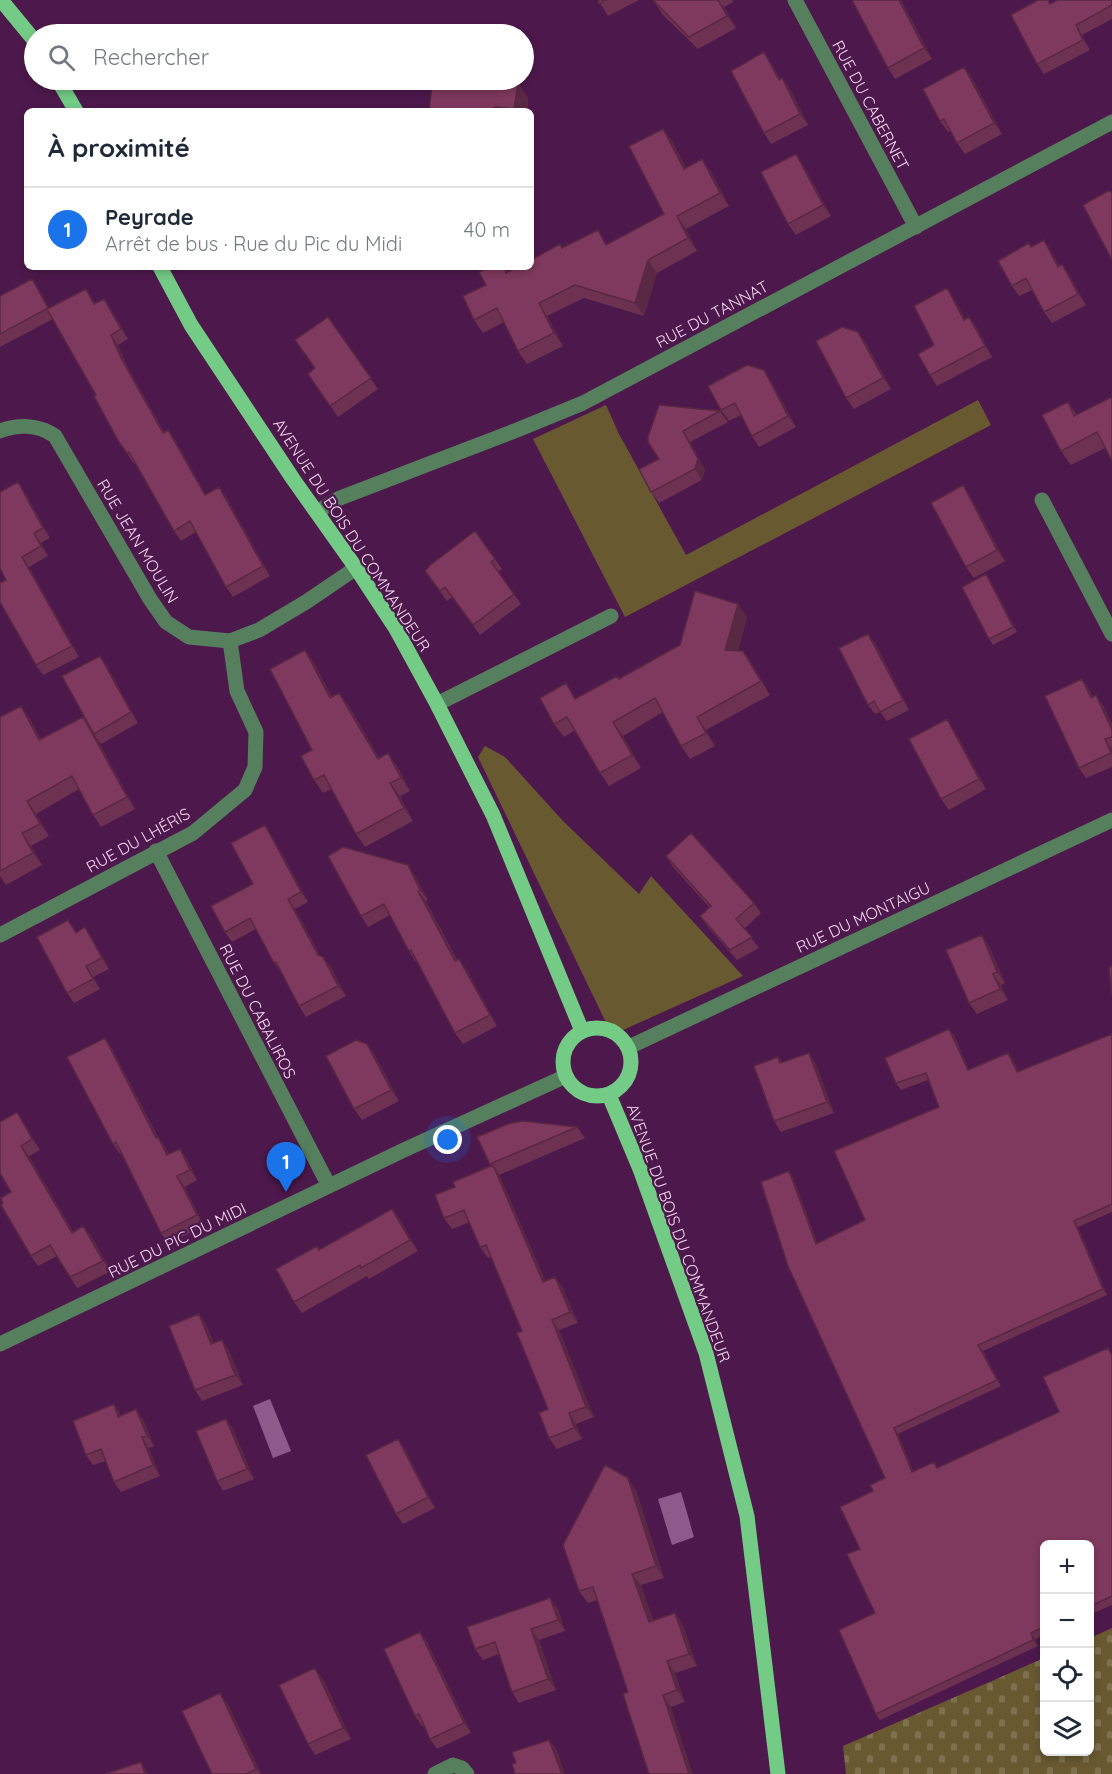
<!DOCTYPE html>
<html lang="fr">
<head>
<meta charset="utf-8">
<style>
	:root { --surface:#fff; --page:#f6f6f7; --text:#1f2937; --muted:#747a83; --line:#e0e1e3; --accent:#1a73e8 }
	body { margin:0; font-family:Quicksand,sans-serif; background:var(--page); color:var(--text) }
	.controls { position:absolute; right:18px; bottom:18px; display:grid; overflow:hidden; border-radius:9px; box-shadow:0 3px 9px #0003 }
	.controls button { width:54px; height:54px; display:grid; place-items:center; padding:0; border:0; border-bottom:2px solid var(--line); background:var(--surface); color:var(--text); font:30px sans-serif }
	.you { position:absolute; left:448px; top:1140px; width:21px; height:21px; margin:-15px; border:4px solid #fff; border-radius:50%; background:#1a73e8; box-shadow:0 0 0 9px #1a73e833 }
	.badge { display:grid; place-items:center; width:39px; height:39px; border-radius:50%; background:var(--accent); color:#fff; font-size:20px; font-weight:700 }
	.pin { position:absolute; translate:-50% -50px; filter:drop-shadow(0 2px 3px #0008) }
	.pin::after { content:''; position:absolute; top:32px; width:21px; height:18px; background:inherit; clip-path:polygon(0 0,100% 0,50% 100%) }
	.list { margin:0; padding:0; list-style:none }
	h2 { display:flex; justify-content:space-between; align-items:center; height:78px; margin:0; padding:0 24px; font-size:26px }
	h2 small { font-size:20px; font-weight:400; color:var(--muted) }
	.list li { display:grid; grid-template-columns:39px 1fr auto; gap:18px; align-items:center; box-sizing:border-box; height:84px; padding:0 24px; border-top:2px solid var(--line) }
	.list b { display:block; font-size:22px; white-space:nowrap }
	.list p { margin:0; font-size:20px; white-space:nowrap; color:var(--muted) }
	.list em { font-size:20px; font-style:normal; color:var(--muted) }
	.icon { flex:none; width:33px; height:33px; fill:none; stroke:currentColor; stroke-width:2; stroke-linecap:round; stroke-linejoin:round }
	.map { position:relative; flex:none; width:1112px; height:1774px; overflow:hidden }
	.search { position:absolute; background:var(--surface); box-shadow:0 3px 9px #0003; left:24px; top:24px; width:510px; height:66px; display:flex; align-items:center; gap:15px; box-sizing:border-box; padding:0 21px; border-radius:33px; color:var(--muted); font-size:22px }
	.panel { position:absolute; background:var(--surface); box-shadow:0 3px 9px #0003; left:24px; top:108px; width:510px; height:162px; border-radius:9px }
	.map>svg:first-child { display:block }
</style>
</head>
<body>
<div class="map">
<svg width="1112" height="1774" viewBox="0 0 1112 1774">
	<defs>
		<pattern id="cemetery-stones" width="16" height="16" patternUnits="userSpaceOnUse" patternTransform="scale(1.5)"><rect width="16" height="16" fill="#685931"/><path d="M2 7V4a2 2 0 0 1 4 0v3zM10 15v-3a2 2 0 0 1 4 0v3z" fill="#7e704f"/></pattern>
	</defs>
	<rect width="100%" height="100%" fill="#4d184c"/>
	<path fill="#685931" d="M978,400l13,25 -366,192 -92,-178 73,-34 13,29 67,121z
		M485,746l20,11 58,64 76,73 12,-18 92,100 -131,59 -134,-278z"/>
	<path fill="url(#cemetery-stones)" d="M1112,1628v146h-266l-3,-28 201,-88v94h46v-114z"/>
	<path fill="#8e5a8b" d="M270,1399l21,52 -18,7 -20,-52z
		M681,1492l13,45 -22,8 -14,-46z"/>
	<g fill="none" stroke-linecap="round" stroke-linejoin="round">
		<path stroke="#567f5d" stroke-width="15" d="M795,0l121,227
			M0,431c19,-7 39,-6 55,5l95,163 16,23 23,15 41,4 29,-11 47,-28 50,-34
			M1042,500l70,134
			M317,512l23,-14 177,-68 66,-27 529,-281
			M437,704l174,-88
			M156,851l173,335
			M0,935l193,-102 52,-43 10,-23 1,-35 -19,-41 -7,-50
			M629,1047l483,-227
			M0,1344l404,-194 162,-74
			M435,1774l18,-9 9,3 5,6"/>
		<path stroke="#73cb85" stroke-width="15" d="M1,0l33,40
			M58,80l18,31
			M160,267l31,58 102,154 63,89 40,61 41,75 56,111 89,216
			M563 1062a34 34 0 1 1 68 0a34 34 0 1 1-68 0Z
			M609,1095l31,74 66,184 41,163 31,258"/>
	</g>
	<path fill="#6d3151" d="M598,0h41l-31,16z
		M653,0h79l1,2 -9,5 12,21 -38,21 -35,-34z
		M901,0l31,59 -37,20 -7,-11z
		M1048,0l3,4 61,-4v19l-30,16 8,15 -46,24 -7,-10z
		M764,52l7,11 9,16 2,-1 8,11 18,36 -37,19 -7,-11z
		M964,67l8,11 30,56 -37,20 -8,-11 -7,-12 -2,1 -8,-11z
		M426,80h65l27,3 10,15 -1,13h-98l3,-24z
		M672,141l14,27 16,-9 9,13 18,34 -43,23 11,22 -40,22 -13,43 -60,-18 -37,18 16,30 -36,18 -9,-13 -14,-29 -21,11 -9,-13 12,-35 4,-18h15l3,5 52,-28 3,4 45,-4 56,-30z
		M796,154l7,11 28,51 -35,19 -8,-11z
		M1032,247l19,4 8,15 3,-2 7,11 17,30 -34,18 -8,-11 -12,-22 -13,6 -7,-10z
		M32,279l6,9 11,20 44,-8 2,4 16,5 17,30 -10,6 10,23 36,64 4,-2 7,10 31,55 20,2 44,79 -37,21 -7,-10 -30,-55 -15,9 -7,-10 -39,-68 -1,1 -15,-22 -23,-47 -43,-76 -53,28v-51z
		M954,299l11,20 4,-2 8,11 15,29 -55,29 -7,-11 4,-30z
		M328,317l50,72 -40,28 -30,-43 7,-6z
		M866,343l25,46 -37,20 -8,-11z
		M771,381l25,46 -37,20 -7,-11 -11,-21 -12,6 -8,-11z
		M1112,397l-7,51 -34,17 -10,-14 7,-49 9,13z
		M720,411l8,11 -38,20 15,28 -3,10 -43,23 -8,-11 8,-33 -11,-17z
		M25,493l25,45 -9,5 7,13 -19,11 50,90 -36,18 -7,-10 -30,-85z
		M970,496l35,65 -31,17 -8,-11z
		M475,531l27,38 -4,3 23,32 -41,31 -28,-38 -5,4 -22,-30z
		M986,574l4,6 27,52 -24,13 -4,-6z
		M738,604l9,13 -9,34h5l9,13 18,31 -64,35 9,16 -25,13 -9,-13 -18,-34 -40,24 18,32 -32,18 -9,-13 -25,-43 -11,7 -10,-13 22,-26 43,-19 61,-34z
		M868,634l7,9 34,67 -22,11 -7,-9 -5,2 -7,-9z
		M314,663l18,34 7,-4 10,13 30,52 18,8 13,25 -10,5 13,25 -48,26 -9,-13 -24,-45 -9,4 -9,-13 -2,-30z
		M107,666l31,57 -37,21 -5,-7 39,72 -34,18 -8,-12 -14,-26 -43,25 13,22 -18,10 11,19 -36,20 -6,-9v-159l30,2 11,21 49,-13z
		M1082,679l7,11 4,7 10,8 9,19v43l-26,11 -7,-10z
		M954,730l32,59 -37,21 -8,-11z
		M272,836l36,66 -13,7 25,47 11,11 15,29 -40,21 -7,-11 -18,-34 -7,-9 -18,-34 -24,13 -7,-10 28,-48z
		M666,856l88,47 7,10 -17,16 15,19 -22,12 -29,-33 -8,-11 10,-8 -37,-41z
		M415,876l13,24 -2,1 31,59 10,10 30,56 -34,18 -8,-11 -38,-72 -1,1 -7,-11 -19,-36 -22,12 -7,-11z
		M85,927l7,11 17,31 -16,8 7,12 -26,14 -7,-10 10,-61z
		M989,946l16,37 -4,2 7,15 -31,14 -8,-11z
		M1112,1034v178l-34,15 29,68 -124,56 18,35 -103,48 15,37 25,-3 121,-56 53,-59v252l-23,10v-70h-45v90l-9,4 3,7 -158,74 -4,-6 -1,-101 -15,-64 13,-58 12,-13 -92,-301 24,66 48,-23 74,-113 -11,-27 -27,10 -5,-7 58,-48 15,35 44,-11 5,12z
		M105,1038l7,11 46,88 7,10 4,7 11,-5 7,10 10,21 -12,7 19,39 -36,18 -7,-11 -40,-79h-1l-7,-10z
		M367,1044l8,11 24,46 -37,19 -8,-11z
		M809,1053l7,11 18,49 -53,19 -7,-11 4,-64 4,6z
		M0,1121l1,1 23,1 16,27 -11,6 44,76 10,-6 8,10 20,35 -34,17 -20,-32 -19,10 -7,-10 -28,-53 8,-11 -11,-19z
		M577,1127l8,11 -86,37 46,106 18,7 15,35 -19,7 35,87 -18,7 6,15 -25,10 -8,-11 -1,-29 -26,-78 -31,-74 -3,1 -8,-11 -10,-25 -18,7 -8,-11 11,-31 36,-21 -1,-2z
		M392,1209l8,11 18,31 -49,28 -2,-3 -65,37 -8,-11 26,-52z
		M206,1324l8,19 15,7 14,35 -41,16 -7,-11z
		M121,1415l22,4 11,27 -5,2 11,28 -39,16 -7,-10 -8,-21 -13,4 -7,-10z
		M226,1419l7,10 21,50 -31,12 -6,-10z
		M398,1439l7,11 30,58 -32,16 -7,-10z
		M636,1490l28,88 -23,7 12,35 22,-7 8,12 14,41 -22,7 10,29 -14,5 -43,-15 -31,-92 -9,3 -9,-12z
		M558,1609l7,22 -26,9 17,50 -37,13 -7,-11 -13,-38 -16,6 -8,-11z
		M427,1642l44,91 -34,16 -7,-10 -6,-14 -2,1 -7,-10z
		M323,1679l28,60 -36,16 -7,-11z
		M228,1704l33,70h-49z"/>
	<path fill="#592842" d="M718,0l6,7 12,21 -9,-12z
		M899,0h2l31,59 -8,-11z
		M475,25l6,9h-7z
		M1076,25l6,10 8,15 -7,-10z
		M764,52l7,11 15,28 -7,-11z
		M964,67l8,11 30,56 -8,-11z
		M782,78l8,11 18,36 -8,-11z
		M518,83l10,15 -1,13h-12l-1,-2z
		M663,129l9,12 21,40 -9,-12z
		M796,154l7,11 28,51 -8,-11z
		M702,159l9,13 18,34 -9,-13z
		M677,216l9,13 11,22 -9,-13z
		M1044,240l7,11 14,27 -7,-11z
		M648,260l9,13 -13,43 -9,-13z
		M1062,264l7,11 17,30 -8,-11z
		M32,279l6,9 16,30 -6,-10z
		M947,288l7,11 17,32 -7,-11z
		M104,299l7,10 17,30 -7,-10z
		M539,303l8,13 16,30 -9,-13z
		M969,317l8,11 15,29 -7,-11z
		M858,332l8,11 25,46 -8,-11z
		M111,335l7,10 10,23 42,75 -7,-10 -42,-75z
		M764,370l7,11 25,46 -8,-11z
		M168,430l7,10 37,66 -7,-11z
		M683,431l7,11 15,28 -3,10 -7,-11z
		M18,482l7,11 25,45 -7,-10z
		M963,485l7,11 35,65 -8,-11z
		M219,487l7,10 44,79 -7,-10z
		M34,533l7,10 7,13 -7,-10z
		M22,557l7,10 50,90 -7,-11z
		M986,574l4,6 27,52 -4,-5z
		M738,604l9,13 -12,46 -10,-13z
		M868,634l7,9 34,67 -6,-10z
		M305,650l9,13 25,48 -9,-13z
		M743,651l9,13 18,31 -9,-14z
		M100,656l7,10 31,57 -7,-11z
		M1082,679l7,11 9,18 -7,-10z
		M339,693l10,13 38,66 -9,-13z
		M1096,695l7,10 9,19v6z
		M21,706l9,13 18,34 -9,-13z
		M83,717l9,13 43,79 -8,-12z
		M697,717l9,13 9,16 -9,-13z
		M947,719l7,11 32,59 -7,-10z
		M613,722l10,14 18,32 -9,-13z
		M1105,739l7,10v5l-1,-1z
		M388,753l9,13 13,25 -9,-13z
		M390,783l10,13 13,25 -9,-13z
		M27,801l9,13 13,22 -9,-12z
		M265,825l7,11 36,66 -7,-10z
		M22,833l9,13 11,19 -9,-12z
		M408,865l7,11 13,24 -8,-10z
		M418,891l8,10 36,71 -7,-11z
		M288,899l7,10 30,56 -7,-10z
		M85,927l7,11 17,31 -7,-11z
		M982,935l7,11 16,37 -8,-11z
		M323,957l8,10 15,29 -8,-10z
		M459,959l8,11 30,56 -7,-11z
		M86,966l7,11 7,12 -7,-10z
		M993,974l8,11 7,15 -8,-11z
		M949,1029l5,6 18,42 -4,-7z
		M105,1038l7,11 51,99 -7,-10z
		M367,1044l8,11 24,46 -8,-11z
		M809,1053l7,11 18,49 -7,-11z
		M1008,1053l5,6 8,19 -4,-6z
		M17,1112l7,11 16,27 -8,-11z
		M158,1137l7,10 9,19 -7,-11z
		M21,1146l8,10 50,87 -7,-10z
		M180,1149l7,10 10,21 -7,-10z
		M493,1165l7,11 51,117 -8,-11z
		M789,1171l4,6 27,73 -4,-6z
		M177,1176l8,11 19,39 -7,-11z
		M392,1209l8,11 18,31 -8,-11z
		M1074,1221l4,6 29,68 -4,-6z
		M83,1226l8,10 20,35 -8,-10z
		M555,1277l8,11 15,35 -8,-11z
		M199,1314l7,10 13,30 -8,-10z
		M552,1320l7,10 35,87 -8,-10z
		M222,1340l7,10 14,35 -8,-10z
		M978,1345l5,6 18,35 -4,-6z
		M114,1404l7,11 5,12 -8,-10z
		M136,1409l7,10 11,27 -7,-10z
		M569,1413l7,11 6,15 -8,-11z
		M226,1419l7,10 21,50 -7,-10z
		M894,1428l4,6 18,44 -4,-6z
		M142,1437l7,11 11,28 -7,-11z
		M398,1439l7,11 30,58 -7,-11z
		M628,1478l8,12 28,88 -8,-12z
		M632,1574l9,11 16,49 -8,-12z
		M550,1598l8,11 7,22 -7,-11z
		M675,1613l8,12 14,41 -8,-12z
		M531,1629l8,11 17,50 -8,-11z
		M420,1632l7,10 44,91 -7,-10z
		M1031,1633l4,6 3,7 -5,-6z
		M667,1661l8,12 10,29 -8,-12z
		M315,1668l8,11 28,60 -8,-11z
		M220,1693l8,11 33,70h-1l-4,-5z
		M663,1695l8,12 22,67h-4z
		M549,1740l8,10 8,24h-3z
		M141,1762l7,11 1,1h-4z"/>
	<path fill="#7f395e" stroke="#592842" stroke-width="1.5" d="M598,0h8l-7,4z
		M653,0h65l9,16 -38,21z
		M852,0h47l25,48 -36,20z
		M1038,0h10l2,4 8,-4h54v5l-36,20 7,15 -46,24 -26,-49z
		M475,25l-1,9h-10z
		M764,52l15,28 3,-2 18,36 -36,19 -33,-62z
		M964,67l30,56 -37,20 -13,-24 -4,2 -17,-32z
		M428,80h63l27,3 -4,26 -19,-2 -5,4h-61l3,-26z
		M663,129l21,40 18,-10 18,34 -43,23 11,22 -40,22 -13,43 -60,-18 -36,18 15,30 -36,18 -21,-43 -23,12 -11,-24 23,-11 -7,-13 11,-5h14l2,6 11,-6h14v-7l29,-16 2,4 36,-18 8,15 58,-31 -35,-68z
		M796,154l27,51 -35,19 -27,-52z
		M1108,191l4,1v68l-29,-55z
		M1044,240l14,27 4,-3 16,30 -34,18 -18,-34 -14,8 -14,-25 31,-18 2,4z
		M32,279l16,29 -48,26v-38z
		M947,288l17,32 5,-3 16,29 -55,29 -12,-21 16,-9 -20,-39z
		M86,289l8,15 10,-5 17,30 -10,6 10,23 42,75 5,-3 37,65 14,-8 44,79 -37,21 -36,-66 -16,10 -45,-79 -2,1 -8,-11 -25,-46 2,-1 -49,-86z
		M328,317l43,61 -41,28 -22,-32 7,-6 -20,-28z
		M842,327l16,5 25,46 -37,20 -30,-57z
		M747,365l17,5 24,46 -36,20 -17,-33 -14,7 -13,-24z
		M1112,397v64l-15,-29 -36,19 -19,-36 26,-13 6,14z
		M659,405l61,6 -37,20 15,28 -3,10 -44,23 -12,-23 20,-10 -11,-17v-5z
		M18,482l25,46 -9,5 7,13 -19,11 50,89 -36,19 -36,-63v-19l6,-3 -6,-12v-76z
		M963,485l34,65 -31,17 -35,-64z
		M475,531l20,28 -4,3 23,32 -41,31 -28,-38 -5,4 -15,-20 4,-4v-1z
		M986,574l27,53 -24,12 -27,-52z
		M695,591l43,13 -13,46 18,1 18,30 -64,36 9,16 -25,13 -26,-48 -42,24 19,33 -32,18 -33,-56 -13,7 -14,-26 26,-15 9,16 42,-23 2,3 61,-34z
		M868,634l35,66 -23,12 -6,-11 -6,4 -29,-57z
		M305,650l25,48 9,-5 39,66 10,-6 13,25 -11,5 14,25 -48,26 -32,-59 -10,5 -13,-24 11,-6 -42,-81z
		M100,656l31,56 -37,22 -32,-58z
		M1082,679l9,19 5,-3 16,35v7l-7,2 6,14 -32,15 -34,-72z
		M21,706l18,34 44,-23 44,80 -34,18 -21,-39 -45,25 13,23 -18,9 11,20 -33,18v-154z
		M947,719l32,60 -38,20 -32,-60z
		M265,825l36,67 -13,7 30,56 5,2 15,29 -39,20 -23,-44 -2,1 -24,-45 -25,14 -14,-26 42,-22 -22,-41z
		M691,833l63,70 -18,16 16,18 -22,13 -30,-34 11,-10 -45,-50z
		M343,847l65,18 12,25 -2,1 37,70 4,-2 31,56 -35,18 -44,-83 -2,1 -25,-47 -23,12 -33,-60z
		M68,920l8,13 9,-6 17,31 -16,8 7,13 -26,14 -30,-56z
		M982,935l15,37 -4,2 7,15 -31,14 -23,-53z
		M1112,966v28l-3,-26z
		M949,1029l19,41 40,-17 9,19 95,-38v170l-38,17 29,68 -125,56 19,35 -103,48 18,44 22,-10 3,6 122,-56 -16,-35 65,-29 4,8v240l-23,11v-62h-45v82l-13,6 2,7 -157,74 -37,-84 36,-17 -28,-59 13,-5 -20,-42 33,-16 -3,-6 15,-7 -97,-212 -27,-84 28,-11 27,73 49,-24 -31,-69 105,-44 -13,-34 -30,10 -11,-25z
		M105,1038l51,100 2,-1 9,18 13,-6 10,21 -13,6 20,39 -36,18 -45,-91 -3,2 -46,-87z
		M356,1040l11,4 24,46 -37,19 -28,-53z
		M809,1053l18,49 -53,19 -20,-55 24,-9 2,6z
		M17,1112l15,27 -11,7 51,87 11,-7 20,35 -33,16 -20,-32 -19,11 -30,-51 2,-2 -2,-5 10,-6 -11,-19v-51z
		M522,1121l55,6 -87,37 -13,-27 31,-13z
		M493,1165l50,117 12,-5 15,35 -18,8 34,87 -17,6 5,15 -25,10 -10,-25 9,-4 -31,-76 5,-2 -36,-86 -6,2 -16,-37 -20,8 -9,-23 20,-8 -2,-5z
		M392,1209l18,31 -49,28 -1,-3 -66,37 -18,-33 41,-23 2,4z
		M199,1314l12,30 11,-4 13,35 -40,15 -26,-64z
		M114,1404l4,13 18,-8 11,27 -5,1 11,28 -39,17 -13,-33 -15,6 -13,-34z
		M226,1419l21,50 -30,12 -21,-50z
		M398,1439l30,58 -32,17 -30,-59z
		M605,1465l23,13 28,88 -24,8 17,48 26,-9 14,41 -22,7 10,29 -14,5 26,79h-40l-26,-80 5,-2 -35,-105 -14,4 -16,-46z
		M550,1598l8,22 -27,9 17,50 -36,13 -17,-50 -20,7 -8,-22z
		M420,1632l44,91 -34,16 -11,-25 -4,2 -31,-67z
		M315,1668l28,60 -35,16 -29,-59z
		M220,1693l36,76 -10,5h-34l-30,-63z
		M549,1740l13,34h-47l-3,-10 4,-1 -4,-11z
		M141,1762l4,12h-40z"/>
	<g text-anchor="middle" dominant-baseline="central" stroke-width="4.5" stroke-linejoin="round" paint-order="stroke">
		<g font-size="16" fill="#f4d3f1" stroke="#4d184c">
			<text transform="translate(871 105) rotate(62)">RUE DU CABERNET</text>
			<text transform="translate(712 314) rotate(-28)">RUE DU TANNAT</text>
			<text transform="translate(352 535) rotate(57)">AVENUE DU BOIS DU COMMANDEUR</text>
			<text transform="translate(138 541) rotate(59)">RUE JEAN MOULIN</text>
			<text transform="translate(138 840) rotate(-29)">RUE DU LHÉRIS</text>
			<text transform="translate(863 917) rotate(-25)">RUE DU MONTAIGU</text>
			<text transform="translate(258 1011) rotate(63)">RUE DU CABALIROS</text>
			<text transform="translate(679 1233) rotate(70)">AVENUE DU BOIS DU COMMANDEUR</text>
			<text transform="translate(177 1240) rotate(-26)">RUE DU PIC DU MIDI</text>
		</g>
	</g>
</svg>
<div class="controls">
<button>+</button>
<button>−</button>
<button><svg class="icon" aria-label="locate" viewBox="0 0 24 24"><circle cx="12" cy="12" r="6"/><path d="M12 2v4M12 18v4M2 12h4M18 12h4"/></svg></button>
<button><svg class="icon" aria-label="layers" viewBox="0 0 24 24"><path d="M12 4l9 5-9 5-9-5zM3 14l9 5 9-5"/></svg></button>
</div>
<div class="you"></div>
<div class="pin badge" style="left:286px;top:1192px">1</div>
<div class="search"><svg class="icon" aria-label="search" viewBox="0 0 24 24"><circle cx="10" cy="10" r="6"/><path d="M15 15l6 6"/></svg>Rechercher</div>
<section class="panel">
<h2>À proximité<small></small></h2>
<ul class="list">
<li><span class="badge">1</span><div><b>Peyrade</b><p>Arrêt de bus · Rue du Pic du Midi</p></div><em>40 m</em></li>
</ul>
</section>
</div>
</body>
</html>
